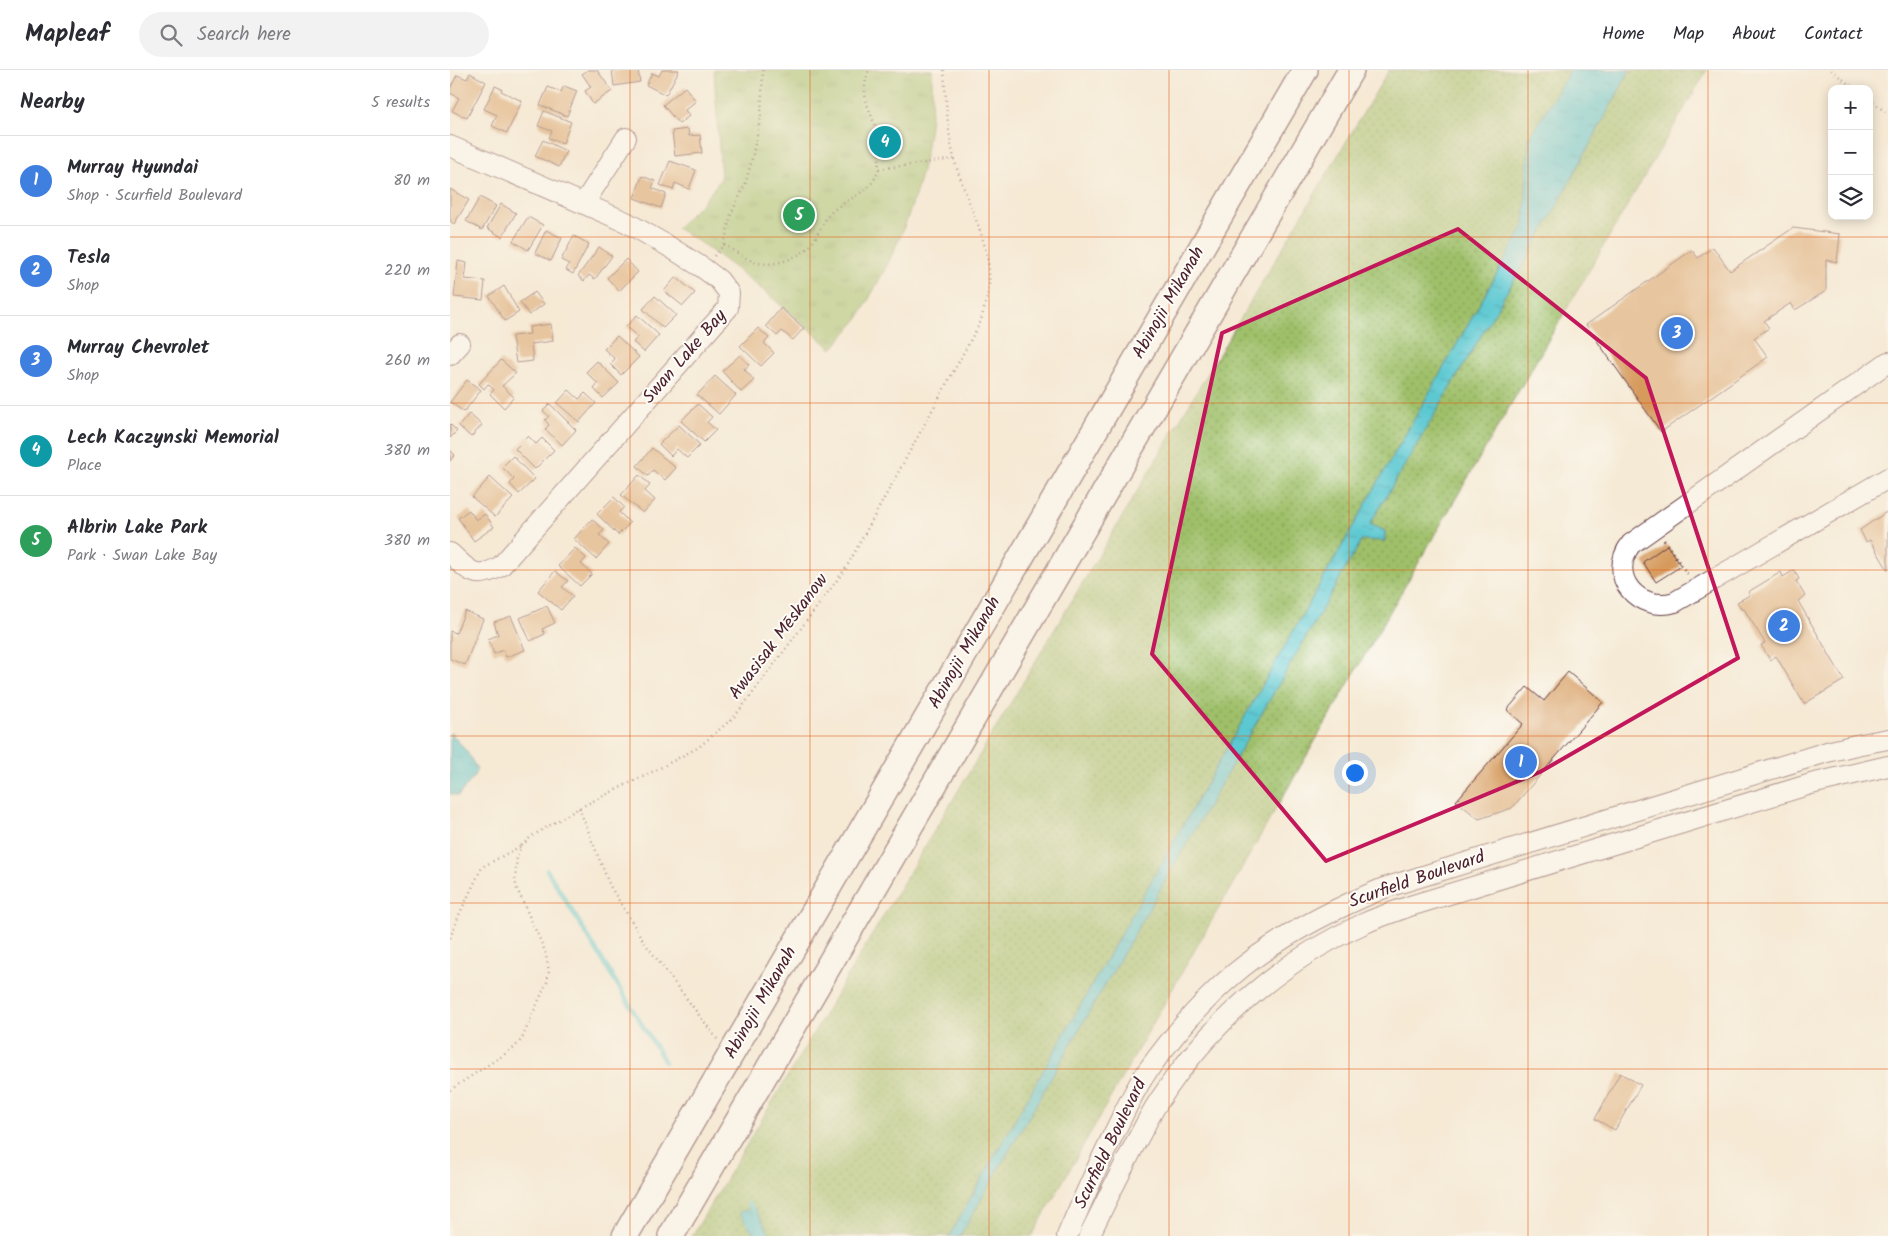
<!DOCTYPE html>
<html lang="en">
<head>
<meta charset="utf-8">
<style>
	:root { --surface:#fff; --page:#f2f2f3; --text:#2b2b33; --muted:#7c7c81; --line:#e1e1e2; --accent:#ea580c }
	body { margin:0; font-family:Kalam,sans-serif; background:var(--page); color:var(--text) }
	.controls { position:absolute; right:15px; top:15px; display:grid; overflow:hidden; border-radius:10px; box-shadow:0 2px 12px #0003 }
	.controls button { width:45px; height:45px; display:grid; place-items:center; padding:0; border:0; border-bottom:1px solid var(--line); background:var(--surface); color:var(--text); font:25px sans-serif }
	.you { position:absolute; left:904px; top:702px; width:18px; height:18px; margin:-12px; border:4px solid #fff; border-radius:50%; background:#1a73e8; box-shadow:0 0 0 8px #1a73e833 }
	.badge { display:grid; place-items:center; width:32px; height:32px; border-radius:50%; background:var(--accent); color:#fff; font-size:16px; font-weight:700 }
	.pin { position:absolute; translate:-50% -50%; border:2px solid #fff; box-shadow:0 1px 5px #0006 }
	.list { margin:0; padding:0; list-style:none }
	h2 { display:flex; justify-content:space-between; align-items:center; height:65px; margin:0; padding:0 20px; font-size:21px }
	h2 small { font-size:16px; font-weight:400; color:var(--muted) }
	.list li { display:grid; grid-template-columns:32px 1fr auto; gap:15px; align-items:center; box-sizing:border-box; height:90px; padding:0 20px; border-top:1px solid var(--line) }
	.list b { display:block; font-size:19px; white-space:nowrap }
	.list p { margin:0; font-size:16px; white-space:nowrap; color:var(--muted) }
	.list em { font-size:16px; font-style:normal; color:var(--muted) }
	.icon { flex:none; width:28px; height:28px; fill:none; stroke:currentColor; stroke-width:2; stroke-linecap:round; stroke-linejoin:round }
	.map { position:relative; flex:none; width:1438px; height:1166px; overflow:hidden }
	header { display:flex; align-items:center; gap:30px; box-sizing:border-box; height:70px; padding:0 25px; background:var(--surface); border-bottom:1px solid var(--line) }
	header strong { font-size:24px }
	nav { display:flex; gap:28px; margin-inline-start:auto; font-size:18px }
	.search { width:350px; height:45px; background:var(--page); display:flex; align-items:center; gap:12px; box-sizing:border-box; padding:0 18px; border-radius:28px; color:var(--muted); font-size:19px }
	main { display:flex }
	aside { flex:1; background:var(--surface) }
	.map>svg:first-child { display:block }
</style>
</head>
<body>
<header>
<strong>Mapleaf</strong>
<div class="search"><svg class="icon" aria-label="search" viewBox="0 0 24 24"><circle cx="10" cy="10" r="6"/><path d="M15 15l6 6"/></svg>Search here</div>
<nav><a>Home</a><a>Map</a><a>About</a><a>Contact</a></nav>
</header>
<main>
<aside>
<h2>Nearby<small>5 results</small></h2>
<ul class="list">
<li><span class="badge" style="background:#3f7fe0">1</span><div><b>Murray Hyundai</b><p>Shop · Scurfield Boulevard</p></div><em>80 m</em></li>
<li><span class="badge" style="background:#3f7fe0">2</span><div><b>Tesla</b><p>Shop</p></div><em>220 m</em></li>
<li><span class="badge" style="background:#3f7fe0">3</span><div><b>Murray Chevrolet</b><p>Shop</p></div><em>260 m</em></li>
<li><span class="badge" style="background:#0f9aa8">4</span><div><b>Lech Kaczynski Memorial</b><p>Place</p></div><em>380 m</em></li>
<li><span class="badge" style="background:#2e9e5b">5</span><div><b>Albrin Lake Park</b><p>Park · Swan Lake Bay</p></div><em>380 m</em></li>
</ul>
</aside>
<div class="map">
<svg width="1438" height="1166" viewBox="0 0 1438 1166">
	<defs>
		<pattern id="grass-dots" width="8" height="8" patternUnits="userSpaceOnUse" patternTransform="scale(1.25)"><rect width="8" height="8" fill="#9fc069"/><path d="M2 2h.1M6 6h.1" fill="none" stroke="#849b57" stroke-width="1.8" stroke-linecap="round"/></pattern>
		<pattern id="park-tufts" width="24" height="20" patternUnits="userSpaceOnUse" patternTransform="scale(1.25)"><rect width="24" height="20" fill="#9fc069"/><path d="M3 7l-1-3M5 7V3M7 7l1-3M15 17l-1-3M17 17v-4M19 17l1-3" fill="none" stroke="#849b57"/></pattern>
		<pattern id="water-ripples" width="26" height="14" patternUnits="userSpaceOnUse" patternTransform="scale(1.25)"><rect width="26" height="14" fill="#5bc8d1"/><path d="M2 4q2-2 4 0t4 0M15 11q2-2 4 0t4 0" fill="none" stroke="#51abb4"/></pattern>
	</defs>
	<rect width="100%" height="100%" fill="#fdfcf7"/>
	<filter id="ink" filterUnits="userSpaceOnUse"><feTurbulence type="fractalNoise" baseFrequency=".02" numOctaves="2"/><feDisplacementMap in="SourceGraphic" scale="10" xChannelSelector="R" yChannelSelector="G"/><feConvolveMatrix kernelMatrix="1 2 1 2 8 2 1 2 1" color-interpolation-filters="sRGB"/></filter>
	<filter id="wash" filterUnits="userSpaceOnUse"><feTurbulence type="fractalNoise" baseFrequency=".0096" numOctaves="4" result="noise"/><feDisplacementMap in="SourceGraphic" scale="20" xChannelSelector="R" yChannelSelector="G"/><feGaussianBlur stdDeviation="1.12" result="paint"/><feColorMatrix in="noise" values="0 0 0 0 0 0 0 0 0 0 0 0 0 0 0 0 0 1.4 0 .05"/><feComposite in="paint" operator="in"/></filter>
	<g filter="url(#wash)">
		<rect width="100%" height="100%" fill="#f5ead5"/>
		<path fill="url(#grass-dots)" stroke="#74704a" d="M939,0h318c-228,387 -454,775 -675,1166h-340z"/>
		<path fill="url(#park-tufts)" stroke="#74704a" d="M264,0h218c3,77 -19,150 -56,216 -6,11 -12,23 -19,34 -8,10 -17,19 -25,29 -50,-43 -99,-87 -155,-121l26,-26 18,-23z"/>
		<path fill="url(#water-ripples)" stroke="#52747e" d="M1120,0h60l-83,154 -177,300 15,7v10l-23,-1 -402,696h-11l575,-1010 5,-87z
			M0,662l17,20 10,17 -4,9 -15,18 -8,-2z
			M305,1138l16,28h-16l-16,-24z"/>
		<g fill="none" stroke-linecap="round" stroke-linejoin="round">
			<path stroke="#5bc8d1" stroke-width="4.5" d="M97,800l118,192
				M299,1134l3,5"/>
		</g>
		<g id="blocks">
			<path fill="#d69a5c" d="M138,0h9l15,21 -19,13 -8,-13 6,-4 -9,-13z
				M162,0h26l2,12 -26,4z
				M212,0h17l-13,25 -20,-10 6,-12 7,3z
				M20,3l16,9 -19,36 -15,-7 7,-13 -9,-5v-4l7,-14 10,4z
				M45,16l7,3 -1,2 21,10 -15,32 -15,-7 5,-11 -13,-6z
				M114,16l13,5 -10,25 -27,-11 8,-18 13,5z
				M235,17l11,14 -11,9 4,6 -10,8 -16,-19z
				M94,41l27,11 -8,21 -14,-5 3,-7 -14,-5z
				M238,59l1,7 11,-1 2,18 -27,3 -3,-25z
				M93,70l23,11 -7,16 -24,-11z
				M220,91l26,9 -7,19 -14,-6 -2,7 -13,-5z
				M192,106l13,5 -3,7 14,6 -5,14 -27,-10z
				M0,119l19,11 -15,24 -4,-3z
				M30,127l16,9 -14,24 -16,-9z
				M51,134l15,9 -14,24 -15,-9z
				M78,147l15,8 -15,25 -15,-9z
				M1343,158l47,6 -3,28 -11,-2v31l-31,19 -4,-7 -27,18 5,7 -15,10 14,19 -107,75 -75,-107 106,-75 6,8 15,-11 17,24z
				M96,160l16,8 -11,23 -16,-8z
				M124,166l15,8 -16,30 -7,-4 3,-6 -8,-4z
				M149,177l13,9 -17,23 -6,-4 -5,6 -6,-5z
				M176,189l12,13 -19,19 -12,-13z
				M8,191l9,2 -2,16 20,2 -2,19 -29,-3z
				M226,207l19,16 -12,13 -19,-15z
				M54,216l15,26 -14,9 -16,-25z
				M85,222l9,12 -15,11 -9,-13z
				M205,226l21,19 -13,13 -20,-19z
				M331,238l23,20 -11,12 -11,-9 -5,5 -11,-10z
				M187,245l22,20 -15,17 -11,-10 5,-5 -12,-10z
				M101,254l2,17 -22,3 2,17 -17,2 -4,-27 18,-2 -1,-7z
				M308,258l11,10 -5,5 10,10 -13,13 -21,-20z
				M167,266l22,21 -18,18 -11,-11 5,-5 -11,-10z
				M290,285l9,10 -5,4 10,11 -13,12 -19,-21z
				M51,290l15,13 -14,13 12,11 -10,11 -14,-14 4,-4 -6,-6 -4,5 -5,-5z
				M147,291l22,22 -16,15 -9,-9 4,-5 -12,-12z
				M265,306l21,19 -17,19 -22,-19z
				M17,310l14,10 -17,22 -14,-10z
				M119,320l10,9 6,-6 11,10 -17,19 -22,-19z
				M100,334l26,26 -14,15 -17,-16 4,-4 -4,-5 4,-4 -6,-5z
				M248,334l14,13 -5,5 9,8 -12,12 -23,-21z
				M19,344l13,11 -11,12 -12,-11z
				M0,354l7,7 -7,7z
				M229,355l21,20 -13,13 -10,-9 -6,7 -12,-12z
				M78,366l8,8 6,-6 12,12 -19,19 -20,-20z
				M202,378l24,20 -11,12 -12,-10 -5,6 -11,-10z
				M0,380l5,5 -5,6z
				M63,386l22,23 -16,15 -9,-10 4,-5 -12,-12z
				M189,405l11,10 -5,6 10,9 -12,13 -22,-18z
				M40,407l23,21 -18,19 -23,-20z
				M164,427l10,10 -5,5 11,11 -12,12 -21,-21z
				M19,440l7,10 9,-6 9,13 -20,14 -16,-23z
				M1438,441v59l-18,-30 -4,2 -6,-12z
				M142,449l12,11 -5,5 10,9 -13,15 -22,-20z
				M1217,475l14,21 -25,16 -13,-20z
				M125,478l11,10 -5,6 11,10 -12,12 -22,-20z
				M1344,500l5,9 -3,2 9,15 -7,5 46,79 -40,24 -28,-48 -6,4 -9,-15 4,-2 -21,-34 -2,1 -5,-8 13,-7 -2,-3 33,-20 2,5z
				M105,501l13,10 -6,6 11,9 -12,14 -23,-19z
				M97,536l8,17 -13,6 3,5 -15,7 -10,-23z
				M15,541l18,8 -18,46 -15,-6v-28l6,2z
				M61,546l14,34 -19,7 -3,-7 -9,4 -6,-15 10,-4 -4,-13z
				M1118,602l35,30 -91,106 -33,11 -23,-18 67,-77 -16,-14 20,-23 17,14z
				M1170,1003l21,12 -26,45 -20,-11z"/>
		</g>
	</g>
	<g filter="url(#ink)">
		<use href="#blocks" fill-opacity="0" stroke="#643d44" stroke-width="1"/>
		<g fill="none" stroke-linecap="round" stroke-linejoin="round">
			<defs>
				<path id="minor" d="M0,76l176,76 42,24 35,22 16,12 10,13 -1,15 -227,258c-27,15 -31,5 -51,-13
					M134,133l42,-65
					M0,285l10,-11
					M1438,292l-257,182c-25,33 8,69 44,58l213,-124
					M617,1166c15,-35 30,-69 47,-103 10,-20 19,-41 32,-60 25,-35 55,-71 88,-99 44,-37 97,-64 150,-86l443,-136 29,-7 32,-6
					M639,1166c15,-31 30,-61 46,-92 8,-14 15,-30 24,-43 49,-76 121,-140 204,-177 15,-7 31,-12 47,-18l401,-122 77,-18"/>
				<path id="major" d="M175,1166l680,-1166
					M221,1166l680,-1166"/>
			</defs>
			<use href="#minor" stroke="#643d44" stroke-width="22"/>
			<use href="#major" stroke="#643d44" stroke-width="28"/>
			<path stroke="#643d44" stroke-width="2.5" stroke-dasharray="1 4" stroke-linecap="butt" d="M1381,0l24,19
				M1419,29l19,15
				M429,99l75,-10
				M274,175c10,5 20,13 30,17 19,6 48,-4 59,-20 7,-11 10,-23 21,-32 15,-13 38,-17 44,-40 1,-4 1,-10 1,-15 0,-9 0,-18 -3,-26 -7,-23 -17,-34 -7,-59
				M264,186l10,-11 7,-31 14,-29 6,-22 10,-47 2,-46
				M1214,470l24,35
				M129,738l31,78 16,26 18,30 73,97
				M0,868l9,-23 23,-48 39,-21
				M0,1020l64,-42 8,-9 5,-12 20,-45 2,-11 -4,-20 -28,-62 -2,-9 2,-24 5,-11 10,-9 47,-28 79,-39 41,-22 35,-30 15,-19 97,-130 135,-247c2,-11 7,-23 8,-34 4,-43 -25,-88 -35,-129 -7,-29 -8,-59 -10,-88"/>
			<use href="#minor" stroke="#fff" stroke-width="20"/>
			<use href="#major" stroke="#fff" stroke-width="25"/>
		</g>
	</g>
	<path d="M0 0H1438V1166H0ZM1008,159l188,149 92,280 -198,114 -214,89 -174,-207 70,-321z" fill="#f5ead5" fill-opacity=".55" fill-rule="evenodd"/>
	<path fill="none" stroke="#c2185b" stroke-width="4" stroke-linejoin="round" d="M1008,159l188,149 92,280 -198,114 -214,89 -174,-207 70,-321z"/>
	<path fill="none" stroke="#e8590c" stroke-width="1" stroke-opacity="0.55" d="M180,0v1166M360,0v1166M539,0v1166M719,0v1166M899,0v1166M1078,0v1166M1258,0v1166M0,167h1438M0,333h1438M0,500h1438M0,666h1438M0,833h1438M0,999h1438"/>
	<g text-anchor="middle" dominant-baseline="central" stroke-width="4" stroke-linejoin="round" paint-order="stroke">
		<g font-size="18" fill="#4a1f2b" stroke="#fdfcf7">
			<text transform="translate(719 233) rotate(-60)">Abinojii Mikanah</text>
			<text transform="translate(235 287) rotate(-49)">Swan Lake Bay</text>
			<text transform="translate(329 567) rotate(-53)">Awasisak Mēskanow</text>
			<text transform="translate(515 583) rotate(-60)">Abinojii Mikanah</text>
			<text transform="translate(967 810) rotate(-19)">Scurfield Boulevard</text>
			<text transform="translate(311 933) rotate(-60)">Abinojii Mikanah</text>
			<text transform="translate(661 1074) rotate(-64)">Scurfield Boulevard</text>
		</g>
	</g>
</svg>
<div class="controls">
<button>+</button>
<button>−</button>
<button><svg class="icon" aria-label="layers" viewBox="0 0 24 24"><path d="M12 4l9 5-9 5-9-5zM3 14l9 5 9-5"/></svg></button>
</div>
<div class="you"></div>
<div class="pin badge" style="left:1071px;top:692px;background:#3f7fe0">1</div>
<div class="pin badge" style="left:1334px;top:556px;background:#3f7fe0">2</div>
<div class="pin badge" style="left:1227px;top:263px;background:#3f7fe0">3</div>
<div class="pin badge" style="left:435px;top:72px;background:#0f9aa8">4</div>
<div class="pin badge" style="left:349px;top:145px;background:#2e9e5b">5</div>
</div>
</main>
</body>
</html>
